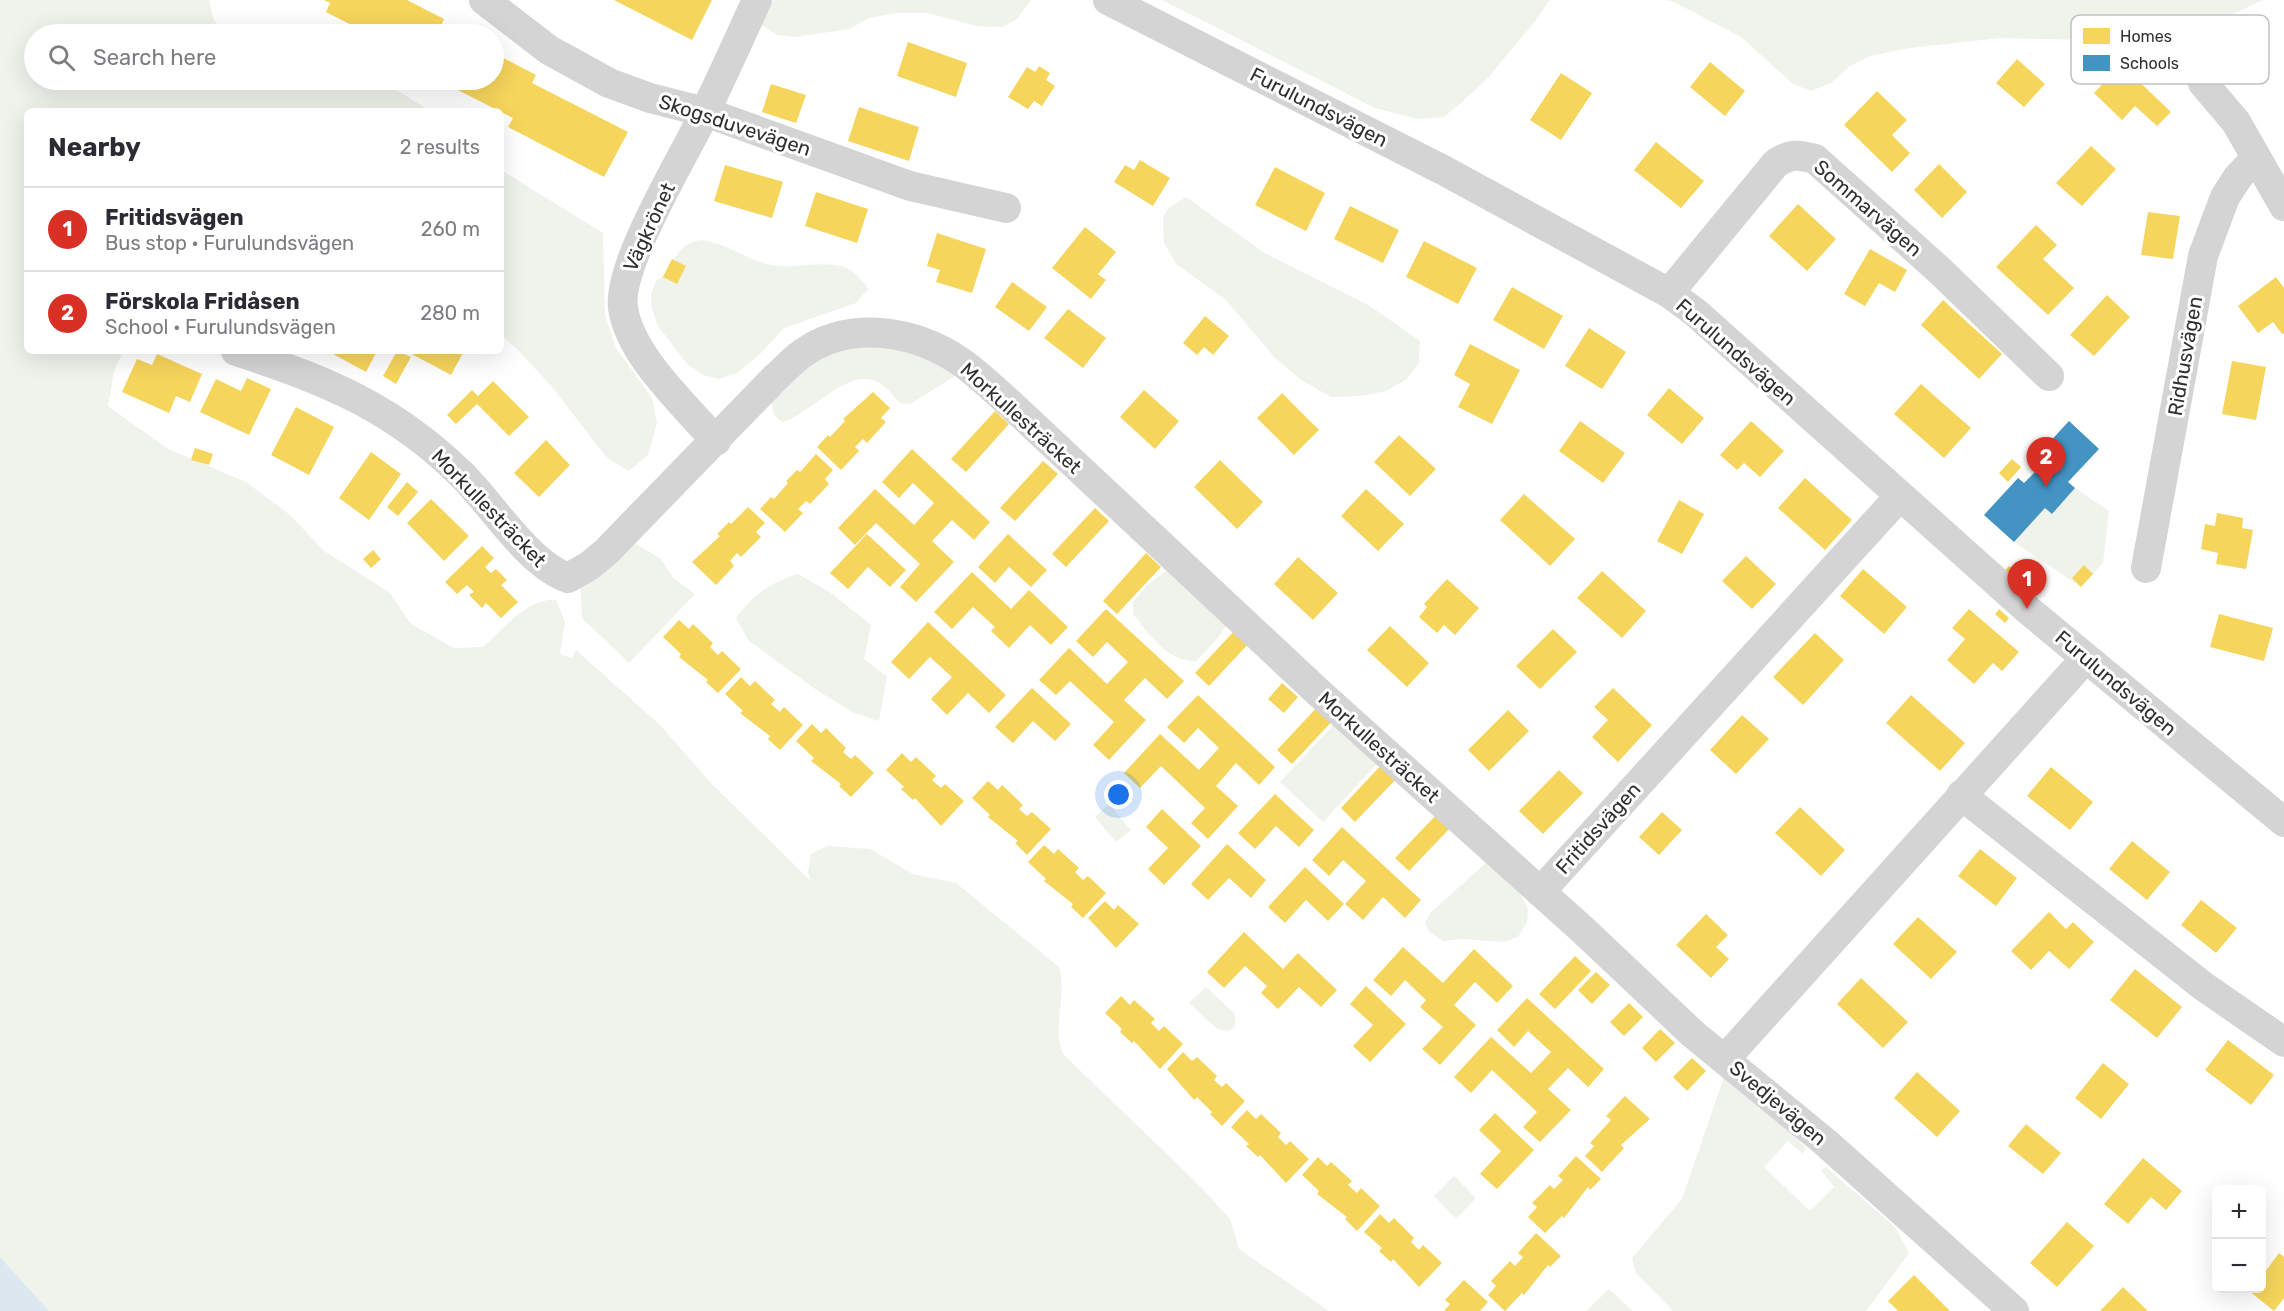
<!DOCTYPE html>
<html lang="en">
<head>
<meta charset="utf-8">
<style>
	:root { --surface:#fff; --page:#f7f7f7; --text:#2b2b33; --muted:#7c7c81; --line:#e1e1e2; --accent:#d93025 }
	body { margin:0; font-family:Rubik,sans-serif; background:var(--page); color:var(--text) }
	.controls { position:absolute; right:18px; bottom:18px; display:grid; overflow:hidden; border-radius:9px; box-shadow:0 6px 24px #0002 }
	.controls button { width:54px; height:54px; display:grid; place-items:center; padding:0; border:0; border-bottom:2px solid var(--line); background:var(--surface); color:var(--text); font:30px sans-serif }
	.you { position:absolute; left:1119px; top:795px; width:21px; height:21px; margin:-15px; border:4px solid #fff; border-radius:50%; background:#1a73e8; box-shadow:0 0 0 9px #1a73e833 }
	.badge { display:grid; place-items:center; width:39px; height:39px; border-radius:50%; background:var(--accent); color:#fff; font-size:20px; font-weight:700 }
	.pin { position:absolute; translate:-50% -50px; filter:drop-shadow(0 2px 3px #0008) }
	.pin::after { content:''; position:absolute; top:32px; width:21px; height:18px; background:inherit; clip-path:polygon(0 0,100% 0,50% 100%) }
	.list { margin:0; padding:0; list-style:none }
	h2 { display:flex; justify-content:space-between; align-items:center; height:78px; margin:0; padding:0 24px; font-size:26px }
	h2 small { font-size:20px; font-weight:400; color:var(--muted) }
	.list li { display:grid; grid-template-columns:39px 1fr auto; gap:18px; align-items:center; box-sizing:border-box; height:84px; padding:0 24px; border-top:2px solid var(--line) }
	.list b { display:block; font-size:22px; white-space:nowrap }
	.list p { margin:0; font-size:20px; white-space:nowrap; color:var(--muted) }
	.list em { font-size:20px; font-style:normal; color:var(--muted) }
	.icon { flex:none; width:33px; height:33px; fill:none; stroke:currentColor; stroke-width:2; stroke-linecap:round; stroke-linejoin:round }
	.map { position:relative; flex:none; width:2284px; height:1311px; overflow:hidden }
	.search { position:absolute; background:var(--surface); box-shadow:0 6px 24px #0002; left:24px; top:24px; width:480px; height:66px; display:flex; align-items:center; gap:15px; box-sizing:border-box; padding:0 21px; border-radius:33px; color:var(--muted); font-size:22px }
	.panel { position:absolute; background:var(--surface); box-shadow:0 6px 24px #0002; left:24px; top:108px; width:480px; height:246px; border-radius:9px }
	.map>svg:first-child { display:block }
</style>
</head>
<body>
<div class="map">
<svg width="2284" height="1311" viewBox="0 0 2284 1311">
	<rect width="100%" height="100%" fill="#fff"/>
	<path fill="#eff3ec" d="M0,0h209l4,18 11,16h-190v46l327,1 32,7 38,23h-404v240h96l-9,21 -6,34 60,43 78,33 44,33 34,36 65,41 22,32 43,24 29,-1c19,-17 46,-50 73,-47l9,22 -5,32 12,4 4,-8 83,74 52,59 100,98 -3,-9 3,-18 16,-8 43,3 43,25 43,9 103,84c9,29 -8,59 4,87l133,128 34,37 9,30 90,62h-1280l-49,-54z
		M773,0h258l-15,20 -14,7 -25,-1 -50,-13h-29l-30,5 -18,11 -55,8 -18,-2 -15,-10z
		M1162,0h392l-5,1 -16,23 -46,55 -24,22 -19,16 -27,2 -42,-11z
		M1663,0h600l-36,17 -35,12 -100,11 -92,-2 -90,10 -40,8 -20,10 -19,17 -20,8 -18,-7 -52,-47 -69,-36z
		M501,170l102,63 2,82 11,33 36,50 5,25 -9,32 -19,16 -22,-13 -55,-71 -36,-39 -15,-13z
		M1186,197l77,55 107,54 50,35 -1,22 -12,16 -21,12 -25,5 -30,1 -30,-17 -26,-22 -50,-59 -49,-35 -12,-21 -1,-26 6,-9z
		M701,240c26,3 45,20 70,25 22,4 43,-3 65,0 15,2 25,12 32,24l-12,14 -72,25 -22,24 -25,21 -19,6 -15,-4 -16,-11 -29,-38 -6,-17 -1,-15 5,-13c20,-11 16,-37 45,-41z
		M881,336l84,34 -55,34 -10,-1c-7,-8 -16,-20 -28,-23 -29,-8 -64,36 -90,42l-9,-8 -1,-12 45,-43z
		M2075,488l34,23 -6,52 -22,24 -67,-45 31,-34 7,6z
		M633,542l28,17 12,19 22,16 -66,69 -47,-45 -2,-34z
		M1174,565l54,58 -10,15 -22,23c-30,0 -45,-25 -63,-47v-12l14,-17z
		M798,574l33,19 40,32 -7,34 23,18 -8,44 -25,-8 -39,-24 -67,-49 -12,-22c18,-24 34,-35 62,-44z
		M1344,714l42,40 -63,68 -43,-40z
		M1109,804l22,26 -15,12 -21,-25z
		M1489,860l31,33 8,16 -1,14 -9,14 -14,5 -44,-3 -17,2 -13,-9 -5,-9 5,-10z
		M1206,987l29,27v12l-6,5 -12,-2 -28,-26z
		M1726,1071l80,77 -3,6 -15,-13 -24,26 46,44 24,-24 -13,-17 5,-3 69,60 14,26 -43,58h-193l-37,-38 -4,-15 50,-59z
		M1454,1176l22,22 -20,21 -22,-23z
		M1609,1289l24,22h-47z"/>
	<path fill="#dde7f0" d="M0,1257l49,54h-49z"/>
	<path fill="#f6d55c" d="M324,0h83l37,19 -3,7 17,8h-89l-43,-22 4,-9z
		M614,0h98l-20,40z
		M908,42l59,21 -11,34 -59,-21z
		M494,53l42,22 -4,8 96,49 -24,45 -96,-50 5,-9 -75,-38h56z
		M2017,59l28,25 -21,23 -28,-24z
		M1710,62l35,29 -20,25 -35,-29z
		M1039,66l11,7 -4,7 9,6 -13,20 -8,-5 -6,8 -20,-12 19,-30 8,5z
		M2115,71l8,7 6,-6 42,40 -14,14 -22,-20 -13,14 -28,-27z
		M1561,73l31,20 -31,47 -31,-20z
		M771,84l35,11 -10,28 -34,-11z
		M1877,91l30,29 -15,15 18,18 -18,19 -48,-47z
		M859,107l60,20 -10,34 -61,-20z
		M1656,142l48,39 -23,27 -47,-38z
		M2091,146l25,23 -34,37 -26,-23z
		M1140,160l30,18 -17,28 -39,-24 11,-17 9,5z
		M1939,164l28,28 -25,26 -28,-28z
		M725,165l58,17 -11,36 -58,-17z
		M1275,167l50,26 -19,38 -51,-26z
		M816,192l52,17 -11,34 -52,-17z
		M1798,204l38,35 -29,32 -38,-35z
		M1350,206l49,24 -16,33 -49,-24z
		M2148,212l32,4 -7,43 -32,-4z
		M2036,225l21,20 -14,14 31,29 -26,27 -52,-48z
		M1085,227l31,25 -18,22 8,6 -15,19 -39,-31z
		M937,233l49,16 -14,44 -36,-11 4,-12 -13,-4z
		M1424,241l53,27 -19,36 -52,-27z
		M1870,249l37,21 -12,22 -16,-9 -14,23 -21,-12z
		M672,259l14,7 -9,18 -14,-7z
		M2276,277l8,11v45l-2,1 -9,-12 -15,11 -20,-27z
		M1012,282l35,25 -18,24 -34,-24z
		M1512,287l51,29 -19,33 -51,-29z
		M2107,295l23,22 -36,39 -24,-21z
		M1943,300l59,54 -23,25 -58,-54z
		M1068,309l38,29 -23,30 -39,-30z
		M1205,316l24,20 -16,19 -9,-8 -7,8 -14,-12z
		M1589,328l37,24 -24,37 -37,-23z
		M1470,344l50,26 -28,54 -34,-17 12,-23 -16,-9z
		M335,351h42l-11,21 -33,-18z
		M397,351l14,6 -15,27 -13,-8z
		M406,351h58l-13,24z
		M157,354l45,20 -12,28 -14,-6 -7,17 -47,-21 15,-33 15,6z
		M2232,361l34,6 -10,53 -34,-6z
		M247,378l24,11 -22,46 -49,-23 16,-33 25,12z
		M493,381l36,36 -20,19 -32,-32 -21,20 -9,-9 25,-25 6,6z
		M1921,384l50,44 -27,30 -50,-44z
		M1669,388l35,30 -22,26 -35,-29z
		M1144,390l35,31 -24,28 -35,-32z
		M873,392l17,16 -9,10 5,4 -19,21 -4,-4 -8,8 4,4 -18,19 -24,-23 11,-12 2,2 15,-16 -2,-2z
		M1282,393l37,37 -25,25 -37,-37z
		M296,407l38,20 -25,48 -38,-20z
		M995,411l14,13 -43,48 -15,-13z
		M1580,421l45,32 -22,30 -44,-32z
		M1751,421l33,30 -24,26 -16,-14 -7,7 -17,-15z
		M1399,435l37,34 -26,27 -36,-34z
		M546,440l24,25 -31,32 -25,-24z
		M195,448l18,6 -4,11 -18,-5z
		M912,449l78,73 -16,18 -22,-20 -20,21 22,21 -38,40 -16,-15 20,-23 -44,-41 -21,22 -17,-17 37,-39 39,36 20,-22 -21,-20 -14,15 -17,-16z
		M371,452l30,22 -32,46 -30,-22z
		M816,454l17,16 -8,9 4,5 -19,20 -4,-3 -8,8 5,4 -18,19 -25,-23 11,-12 3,2 14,-16 -2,-2 11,-11 3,2z
		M2012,459l9,8 -13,15 -9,-9z
		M1220,460l43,42 -26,27 -43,-42z
		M1043,461l15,13 -43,47 -15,-13z
		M1805,478l47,42 -27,30 -47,-42z
		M407,482l11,10 -20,24 -11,-9z
		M1366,489l38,35 -26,27 -37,-35z
		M1524,494l51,45 -25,27 -50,-46z
		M431,499l38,37 -25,25 -37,-38z
		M1679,500l25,14 -22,40 -25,-13z
		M748,507l17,16 -9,9 5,5 -20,20 -4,-4 -7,8 4,5 -18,19 -24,-23 28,-26 -3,-2 12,-12 2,2z
		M1095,508l14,13 -43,46 -14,-13z
		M2217,513l26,5 -1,10 11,2 -7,39 -30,-5 2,-11 -17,-4 4,-25 10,2z
		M867,534l39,36 -16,17 -22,-20 -20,22 -18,-16z
		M1008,534l39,36 -16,17 -22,-20 -14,16 -17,-16z
		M482,546l12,12 -9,9 6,6 5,-4 11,11 -6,5 17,17 -17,16 -15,-15 -4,5 -13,-13 5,-3 -7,-7 -10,9 -12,-12z
		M373,550l8,9 -10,9 -8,-9z
		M1146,553l15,14 -44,47 -14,-13z
		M1746,556l30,28 -24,25 -30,-28z
		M1298,557l40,36 -25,27 -39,-36z
		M2084,565l9,9 -12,13 -9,-9z
		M2009,566l10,9 -5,5 -10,-9z
		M1863,569l44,38 -23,27 -44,-38z
		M1602,571l44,40 -24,27 -45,-40z
		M972,572l39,37 18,-19 39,37 -17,18 -21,-20 -21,23 -18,-17 4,-4 -22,-20 -21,22 -18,-17z
		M1447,579l32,29 -24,27 -11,-10 -7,8 -18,-16 8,-10 -3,-3z
		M1106,609l78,72 -17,18 -22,-21 -21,22 22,20 -37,40 -16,-15 21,-23 -44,-41 -14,14 -17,-15 30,-32 38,36 21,-22 -21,-20 -14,15 -17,-16z
		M1969,609l50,43 -17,19 -9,-8 -19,21 -27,-24 18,-21 -13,-11z
		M1999,609l10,9 -4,5 -10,-9z
		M2219,614l54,14 -9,33 -54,-14z
		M679,620l10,9 4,-5 20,19 -3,4 8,8 4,-4 19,18 -23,24 -12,-11 2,-2 -29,-23 2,-3 -18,-17z
		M928,622l78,73 -17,18 -21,-20 -21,22 -16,-16 21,-22 -22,-20 -21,22 -18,-17z
		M1390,626l39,37 -22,24 -40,-37z
		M1237,628l14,13 -42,45 -14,-13z
		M1553,629l24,23 -37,37 -24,-23z
		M1815,633l29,27 -41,45 -30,-28z
		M741,677l9,9 5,-5 20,19 -4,4 9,8 4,-5 19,18 -23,25 -12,-11 2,-3 -30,-23 3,-2 -18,-17z
		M1282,683l16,14 -14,16 -16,-14z
		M1032,688l39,36 -16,17 -22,-20 -20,22 -18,-16z
		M1613,688l39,37 -34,37 -26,-25 16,-17 -14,-13z
		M1198,695l77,72 -16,18 -23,-22 -20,23 22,20 -30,33 -17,-16 14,-15 -44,-42 -21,22 -16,-15 36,-39 39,36 20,-22 -21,-20 -14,15 -17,-16z
		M1911,695l54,48 -25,28 -54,-48z
		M1321,703l15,14 -44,47 -15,-14z
		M1508,710l21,21 -40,40 -21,-21z
		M1742,715l27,24 -33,35 -26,-24z
		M812,724l9,9 5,-5 20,20 -3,4 8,7 4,-4 19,18 -23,24 -12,-11 2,-2 -30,-23 3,-3 -18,-17z
		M902,753l9,9 5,-5 20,19 -4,4 9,8 4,-4 19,17 -23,25 -26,-28 -2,2 -12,-11 3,-2 -18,-17z
		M1384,762l15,14 -44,46 -14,-14z
		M2051,767l42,35 -23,28 -43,-34z
		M1559,770l24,23 -40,41 -24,-23z
		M988,781l10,9 4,-5 21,20 -4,4 8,7 5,-4 19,17 -24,26 -12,-12 3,-2 -30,-24 2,-2 -18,-17z
		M1275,794l39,36 -15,17 -23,-21 -21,23 -17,-16z
		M1800,807l45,43 -24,26 -46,-43z
		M1162,809l39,37 -37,39 -16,-16 20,-21 -22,-21z
		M1439,812l14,13 -44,46 -14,-13z
		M1662,812l20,18 -23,25 -20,-18z
		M1342,827l79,73 -16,18 -22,-21 -20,23 -18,-16 21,-23 -23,-21 -14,16 -17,-16z
		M2132,841l38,31 -23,28 -38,-31z
		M1227,844l39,36 -15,18 -22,-20 -21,22 -17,-16z
		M1044,845l10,9 4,-5 21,19 -4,4 8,8 5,-4 18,17 -23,25 -12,-11 2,-3 -29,-23 2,-2 -18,-17z
		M1980,849l37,29 -21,28 -38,-30z
		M1305,867l39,37 -16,17 -22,-21 -21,23 -17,-16z
		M2201,900l36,28 -21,25 -35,-28z
		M1105,901l9,9 4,-5 21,19 -23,24 -28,-30z
		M2049,912l17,17 7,-7 21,20 -25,27 -20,-18 -18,19 -20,-19z
		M1706,914l22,21 -12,12 13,12 -18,19 -35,-33z
		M1918,917l39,35 -26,27 -38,-35z
		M1244,932l39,37 15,-16 39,37 -16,17 -22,-20 -21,22 -17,-16 6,-7 -22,-20 -21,22 -17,-16z
		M1403,947l40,36 31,-34 39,37 -16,17 -22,-21 -21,23 22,20 -36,40 -18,-16 21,-22 -23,-20 6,-7 -21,-20 -14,16 -18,-16z
		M1575,956l16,15 -36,38 -16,-15z
		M2135,969l47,38 -25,31 -47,-38z
		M1596,972l14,13 -18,19 -14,-14z
		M1861,978l47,44 -25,26 -46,-44z
		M1366,986l40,38 -36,38 -17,-16 20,-21 -23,-21z
		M1121,996l9,9 4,-5 21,19 -4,4 8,8 5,-5 19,18 -23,25 -26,-28 -2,2 -12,-11 2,-3 -17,-16z
		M1527,998l77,71 -16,18 -20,-19 -20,21 23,21 -31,32 -17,-15 14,-15 -45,-42 -21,23 -17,-16 37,-40 40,36 20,-21 -23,-21 -14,16 -17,-17z
		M1629,1003l14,14 -19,19 -14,-14z
		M1660,1029l15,14 -19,19 -14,-14z
		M2228,1040l46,35 -23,30 -46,-35z
		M1183,1052l9,9 5,-4 20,19 -3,4 8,7 4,-4 19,18 -23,25 -12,-12 2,-2 -15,-15 -3,3 -27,-31z
		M1692,1058l14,13 -19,20 -14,-14z
		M2103,1063l26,21 -28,35 -26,-21z
		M1917,1072l43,39 -23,26 -43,-39z
		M1625,1096l25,23 -29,26 3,3 -22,24 -17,-16 9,-10 -4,-3 21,-23 -5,-4z
		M1247,1110l9,9 5,-5 20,19 -3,4 8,8 4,-4 19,18 -23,24 -26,-28 -2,2 -12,-11 3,-2 -18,-17z
		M1495,1113l39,37 -37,39 -17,-15 21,-23 -22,-21z
		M2026,1124l35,29 -18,21 -35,-28z
		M1576,1156l25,23 -11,11 -2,-3 -24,31 -2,-2 -17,17 -17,-16 9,-10 -5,-4 18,-18 4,4 9,-9 -5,-4z
		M1318,1157l9,9 4,-4 21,19 -4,4 9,8 4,-5 19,18 -23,25 -12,-12 2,-2 -30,-23 2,-3 -17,-16z
		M2143,1158l39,33 -16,19 -15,-13 -23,27 -24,-20z
		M1380,1214l9,9 5,-5 20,20 -3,4 8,8 4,-5 19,18 -23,24 -26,-28 -2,3 -12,-11 3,-3 -18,-16z
		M2067,1222l27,24 -37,41 -27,-24z
		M1536,1233l25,23 -11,11 -2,-2 -24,30 -2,-2 -17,18 -17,-16 8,-9 -5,-5 19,-20 5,5 8,-9 -5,-4z
		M2279,1253l5,4v41l-10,13 -25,-20 3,-3h10v-12z
		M1914,1275l36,36h-52l-10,-10z
		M1464,1280l24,22 -8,9h-36l6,-7 -5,-4z
		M2123,1287l25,24h-48z"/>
	<path fill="#4393c3" d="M2069,421l30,28 -31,33 7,6 -23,26 -7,-6 -31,34 -30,-27 34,-37 6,5 18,-18 -7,-7z"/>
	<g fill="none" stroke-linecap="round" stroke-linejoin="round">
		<path stroke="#d4d4d4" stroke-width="30" d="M484,0l65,50 60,33 41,15 55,14 205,74 96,22
			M1108,0l335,170 226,123 27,20 331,296 257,213
			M2203,83l33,39 48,84
			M1669,293l107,-130c14,-9 22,-9 39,-4l123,110 111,107
			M236,351c88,28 158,57 225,123 31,30 67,90 107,104l21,-12 17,-14 169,-174c10,-9 18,-18 28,-25 48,-34 113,-22 158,9 16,11 31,26 46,39l311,291 266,239 109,103 132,108 189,169
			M716,441c-31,-36 -86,-85 -93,-133 -6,-44 62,-153 82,-196 18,-37 35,-75 52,-112
			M2146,568l57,-312 22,-59 13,-20 18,-19
			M1961,795l242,191 81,56
			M1540,892l359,-395
			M1725,1059l361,-401"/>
	</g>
	<g text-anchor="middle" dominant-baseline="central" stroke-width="6" stroke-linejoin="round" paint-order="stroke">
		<g font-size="20" fill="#303030" stroke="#fff">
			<text transform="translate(1319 107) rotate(27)">Furulundsvägen</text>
			<text transform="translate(735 125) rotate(18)">Skogsduvevägen</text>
			<text transform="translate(1868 208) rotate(41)">Sommarvägen</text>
			<text transform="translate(649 227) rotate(-65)">Vägkrönet</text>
			<text transform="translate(1736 352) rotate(41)">Furulundsvägen</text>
			<text transform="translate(2185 356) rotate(-80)">Ridhusvägen</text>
			<text transform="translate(1021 418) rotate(42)">Morkullesträcket</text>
			<text transform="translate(489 508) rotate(46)">Morkullesträcket</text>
			<text transform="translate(2116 683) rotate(40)">Furulundsvägen</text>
			<text transform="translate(1379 747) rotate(42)">Morkullesträcket</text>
			<text transform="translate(1598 828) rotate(-48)">Fritidsvägen</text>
			<text transform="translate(1778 1103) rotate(40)">Svedjevägen</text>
		</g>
	</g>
	<rect x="2071" y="15" width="198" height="69" rx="9" fill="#fff" stroke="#c1c1c1" stroke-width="1.5"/>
	<rect x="2083" y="28" width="27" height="16" fill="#f6d55c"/>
	<rect x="2083" y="55" width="27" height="16" fill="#4393c3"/>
	<g font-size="16" fill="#303030">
		<text x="2120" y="42">Homes</text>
		<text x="2120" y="69">Schools</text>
	</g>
</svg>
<div class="controls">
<button>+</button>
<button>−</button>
</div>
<div class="you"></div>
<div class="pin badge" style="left:2027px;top:609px">1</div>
<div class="pin badge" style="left:2046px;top:487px">2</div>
<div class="search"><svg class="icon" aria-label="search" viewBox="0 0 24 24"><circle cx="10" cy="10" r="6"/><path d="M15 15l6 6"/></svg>Search here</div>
<section class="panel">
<h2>Nearby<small>2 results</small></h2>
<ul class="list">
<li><span class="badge">1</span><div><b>Fritidsvägen</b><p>Bus stop · Furulundsvägen</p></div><em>260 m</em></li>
<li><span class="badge">2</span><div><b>Förskola Fridåsen</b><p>School · Furulundsvägen</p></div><em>280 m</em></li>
</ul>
</section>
</div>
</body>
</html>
